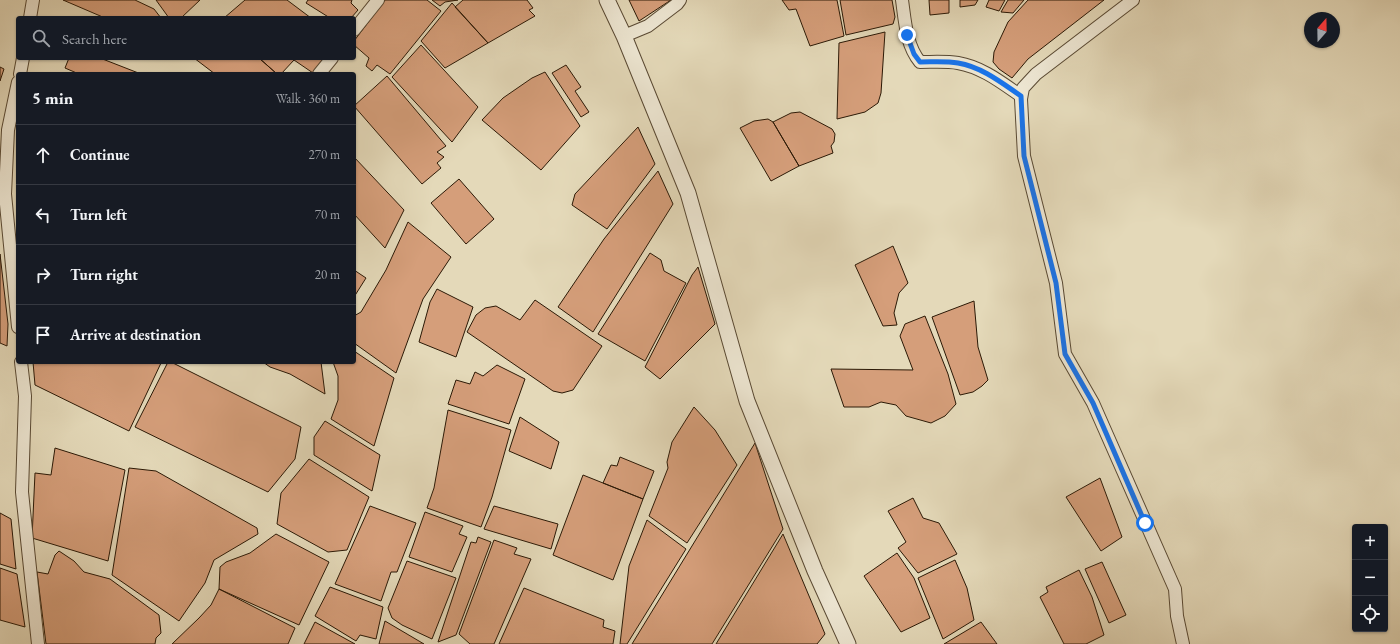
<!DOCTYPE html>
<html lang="en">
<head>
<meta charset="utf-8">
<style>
	:root { --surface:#171b24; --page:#242831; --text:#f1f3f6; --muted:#9ea1a6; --line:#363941 }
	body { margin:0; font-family:"EB Garamond",serif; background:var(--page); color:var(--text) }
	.controls { position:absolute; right:12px; bottom:12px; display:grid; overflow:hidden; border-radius:4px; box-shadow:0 1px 3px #0004 }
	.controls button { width:36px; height:36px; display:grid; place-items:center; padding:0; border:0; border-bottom:1px solid var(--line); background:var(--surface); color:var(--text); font:20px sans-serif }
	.compass { position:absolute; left:1304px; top:12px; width:36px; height:36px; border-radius:50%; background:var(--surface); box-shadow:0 1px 3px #0004; rotate:20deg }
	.stop { position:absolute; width:12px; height:12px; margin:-9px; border:3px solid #1a73e8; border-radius:50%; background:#fff }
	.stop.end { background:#1a73e8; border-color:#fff; box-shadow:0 1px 4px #0008 }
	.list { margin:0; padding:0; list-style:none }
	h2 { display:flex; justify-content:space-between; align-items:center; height:52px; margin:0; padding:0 16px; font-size:17px }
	h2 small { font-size:13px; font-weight:400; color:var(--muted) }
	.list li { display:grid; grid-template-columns:26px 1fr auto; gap:12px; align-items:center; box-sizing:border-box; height:60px; padding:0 16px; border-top:1px solid var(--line) }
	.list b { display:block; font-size:15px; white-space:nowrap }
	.list em { font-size:13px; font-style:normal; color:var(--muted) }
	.icon { flex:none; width:22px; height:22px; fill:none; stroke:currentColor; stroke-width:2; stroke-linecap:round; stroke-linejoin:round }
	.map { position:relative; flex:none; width:1400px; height:644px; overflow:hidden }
	.search { position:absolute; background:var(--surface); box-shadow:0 1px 3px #0004; left:16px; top:16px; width:340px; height:44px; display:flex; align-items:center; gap:10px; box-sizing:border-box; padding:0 14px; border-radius:4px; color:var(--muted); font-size:15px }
	.panel { position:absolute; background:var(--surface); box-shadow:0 1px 3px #0004; left:16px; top:72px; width:340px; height:292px; border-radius:4px }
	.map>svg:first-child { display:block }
</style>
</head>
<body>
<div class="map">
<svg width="1400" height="644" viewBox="0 0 1400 644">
	<rect width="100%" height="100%" fill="#e4d9b9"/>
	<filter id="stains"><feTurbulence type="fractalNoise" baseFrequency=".005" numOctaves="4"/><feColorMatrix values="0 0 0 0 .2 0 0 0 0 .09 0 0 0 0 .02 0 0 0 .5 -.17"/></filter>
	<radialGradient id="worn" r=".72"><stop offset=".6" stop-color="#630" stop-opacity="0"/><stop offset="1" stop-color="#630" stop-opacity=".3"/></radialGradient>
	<path fill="#d59e7a" stroke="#2b1906" d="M63,0h72l19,9 7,9h-56z
		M156,0h44l-19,18h-12z
		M245,0h42l24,18h-87z
		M308,0h44l-1,3 7,7 -7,8h-21l-24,-15z
		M385,0h42l14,11 -51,63 -13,-9 -5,6 -6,-5 3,-8 -15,-13v-4z
		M432,0h26l-13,2 -5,4z
		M463,0h64l6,8 -4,2 6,6 -47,27 -33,-36z
		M629,0h42l-32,21z
		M782,0h55l7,36 -34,10 -14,-37 -7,1z
		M840,0h52l3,17 -2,7 -47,11z
		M929,0h20v13l-19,2z
		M960,0h18l-3,5 -15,2z
		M989,0h16l-6,11 -13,-4z
		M1008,0h16l-11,13 -12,-1z
		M1028,0h76l-76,59 -16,19 -13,-9 -6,-7 1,-10 14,-30z
		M452,3l36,40 -43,25 -24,-27z
		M885,32l-4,61 -3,10 -13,9 -28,7 2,-76z
		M421,45l57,62 -26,35 -60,-65z
		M69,58h31l41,16h-62l-14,-6z
		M194,58h65l18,16h-62z
		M259,58h65l-11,15 -19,-13 -13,14h-4z
		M566,65l15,22 -6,4 14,21 -8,5 -29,-44z
		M0,67l4,2 -4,12z
		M545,72l35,54 -39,44 -59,-50 21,-22 29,-20z
		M387,76l59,70 -9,6 7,5 -7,6 4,5 -19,16 -68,-78z
		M800,112l32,17 3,5 -1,8 -3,4 2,7 -34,13 -26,-44 18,-9z
		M768,119l5,3 26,44 -28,15 -31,-53 14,-7z
		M638,127l17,37 -48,65 -35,-24 3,-11z
		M354,157l50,53 -19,38 -31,-34z
		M658,171l15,33 -80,128 -35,-25 46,-68z
		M459,179l35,40 -28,25 -35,-41z
		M408,222l43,35 -28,42 -27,74 -42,-30v-27l7,-4 25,-42z
		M893,246l15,37 -9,10 -5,20 3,12 -14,1 -28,-61z
		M650,253l11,7 3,11 22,12 -41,78 -47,-27z
		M0,254l8,70 -1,22 -7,-3z
		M698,267l17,57 -55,55 -15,-12 47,-92z
		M354,270l12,8 -12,19z
		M437,289l36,18 -17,50 -37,-15 11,-40z
		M535,300l67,46 -29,44 -11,3 -9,-2 -86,-59 9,-17 9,-7 11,-2 24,14z
		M974,301l4,46 10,33 -6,6 -9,6 -13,3 -28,-78z
		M925,316l23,58 8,30 -11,12 -14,7 -25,-7 -10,-11 -15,-3 -12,5h-25l-13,-38 82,1 -13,-34 5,-12z
		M354,351l40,27 -20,68 -43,-27 7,-19v-24l-5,-14h21z
		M33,362h127l1,1 -32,68 -94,-46z
		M168,362h3l130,65 -6,32 -27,33 -133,-65z
		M263,362h58l4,32 -35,-20 -20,-7z
		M497,365l28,14 -16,45 -61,-20 8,-24 14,4 5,-12 8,4z
		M694,407l21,23 22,35 -50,78 -38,-27 19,-48 -1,-6 5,-20z
		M448,410l63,20 -19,67 -11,30 -54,-19 7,-20z
		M520,417l39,25 -8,27 -42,-18z
		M325,421l55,34 -8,36 -58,-36v-18z
		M755,443l28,86 -71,115h-80z
		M55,448l70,22 -17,91 -76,-23 3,-65 16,2z
		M620,457l34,14 -11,28 -40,-16 8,-18 6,1z
		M309,459l60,38 -22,53 -19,2 -51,-28 4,-31z
		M129,468l27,3 101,57 1,6 -44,26 -9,23 -26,38 -67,-46z
		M583,475l60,24 -30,81 -60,-25z
		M1100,478l22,59 -21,14 -35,-54z
		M913,498l10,20 16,5 18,31 -39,19 -20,-25 8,-6 -18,-31z
		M370,506l46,17 -19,49h-6l-10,29 -46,-17z
		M494,506l64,18 -7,25 -67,-20z
		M425,512l38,14 -4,8 8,3 -15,35 -43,-15z
		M0,513l11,6 5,50 -16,-5z
		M647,520l39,29 -59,95h-7l9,-78z
		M276,534l53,28 -30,63 -80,-36 1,-22 6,-5 24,-9z
		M783,534l42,100 -8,10h-101z
		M478,537l13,5 -35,93 -18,7 33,-100 5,1z
		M494,540l23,8 -3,6 17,5 -37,85h-24l-11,-10z
		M59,551l15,10 10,11 26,7 49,36 2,18 -5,5 -1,6h-109l-9,-72 11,2 7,-19z
		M897,553l17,25 16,40 -29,14 -37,-56z
		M955,560l12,28 7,32 -31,19 -25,-61z
		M407,561l49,17 -24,61 -30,-14 -10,-7 -4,-10z
		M1102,562l24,53 -17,8 -24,-54z
		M0,568l17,6 8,53 -25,-7z
		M1079,570l13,27 12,38 -18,9h-22l-24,-47 8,-5 -2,-5z
		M330,587l53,20 -7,32 -16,-4 -4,6 -41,-25z
		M524,588l80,32 -1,7 12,4 -2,13h-114z
		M219,589l76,39 -7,16h-116l27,-26 12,-13z
		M385,621l39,23h-45z
		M315,622l40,22h-51z
		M981,622l16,22h-53z"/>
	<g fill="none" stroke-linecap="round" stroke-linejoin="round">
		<defs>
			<path id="minor" d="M902,0c3,21 4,45 18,62 13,0 26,-1 38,1 24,4 44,20 63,33
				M1133,0l-97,74 -13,14 -2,11 3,57 32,127 9,71 28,49 82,186 2,27 6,28
				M30,18l3,-18
				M354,30l24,-30
				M624,36l24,-10 29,-22 3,-4
				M20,74l3,-16
				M319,74l13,-16
				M18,82l-10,48 -3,64 13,133
				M21,362l4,34 -3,96 16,152"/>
			<path id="tertiary" d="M607,0l17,36 64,157 59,208 68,170 33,73"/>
		</defs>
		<use href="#minor" stroke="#594933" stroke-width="14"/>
		<use href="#tertiary" stroke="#594933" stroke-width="17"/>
		<use href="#minor" stroke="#ede6d2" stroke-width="12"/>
		<use href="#tertiary" stroke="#ede6d2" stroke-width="15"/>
	</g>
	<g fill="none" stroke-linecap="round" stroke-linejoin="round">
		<path stroke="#1a73e8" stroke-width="5" d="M907,35l7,19 6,8c13,0 26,-1 38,1 24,4 44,20 63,33l3,60 32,127 9,71 28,49 52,120"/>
	</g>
	<rect width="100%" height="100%" filter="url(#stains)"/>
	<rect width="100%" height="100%" fill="url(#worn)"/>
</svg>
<div class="controls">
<button>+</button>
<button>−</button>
<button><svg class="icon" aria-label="locate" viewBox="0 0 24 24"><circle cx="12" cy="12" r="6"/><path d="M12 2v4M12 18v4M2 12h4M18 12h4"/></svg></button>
</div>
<svg class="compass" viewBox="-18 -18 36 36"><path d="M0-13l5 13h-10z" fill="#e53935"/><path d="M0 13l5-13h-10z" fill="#9ea1a6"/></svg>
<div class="stop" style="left:1145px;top:523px"></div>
<div class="stop end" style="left:907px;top:35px"></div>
<div class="search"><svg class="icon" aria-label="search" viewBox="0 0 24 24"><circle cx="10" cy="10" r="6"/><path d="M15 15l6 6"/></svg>Search here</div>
<section class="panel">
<h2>5 min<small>Walk · 360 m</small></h2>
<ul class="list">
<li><svg class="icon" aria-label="ahead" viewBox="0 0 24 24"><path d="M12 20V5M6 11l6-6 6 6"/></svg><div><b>Continue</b></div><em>270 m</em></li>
<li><svg class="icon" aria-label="left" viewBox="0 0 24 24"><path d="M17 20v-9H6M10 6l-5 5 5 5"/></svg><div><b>Turn left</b></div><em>70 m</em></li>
<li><svg class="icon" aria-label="right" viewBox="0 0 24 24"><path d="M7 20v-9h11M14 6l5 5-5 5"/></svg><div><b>Turn right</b></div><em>20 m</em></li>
<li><svg class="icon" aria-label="arrive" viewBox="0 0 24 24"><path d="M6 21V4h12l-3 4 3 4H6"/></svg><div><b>Arrive at destination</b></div></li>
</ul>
</section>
</div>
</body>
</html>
